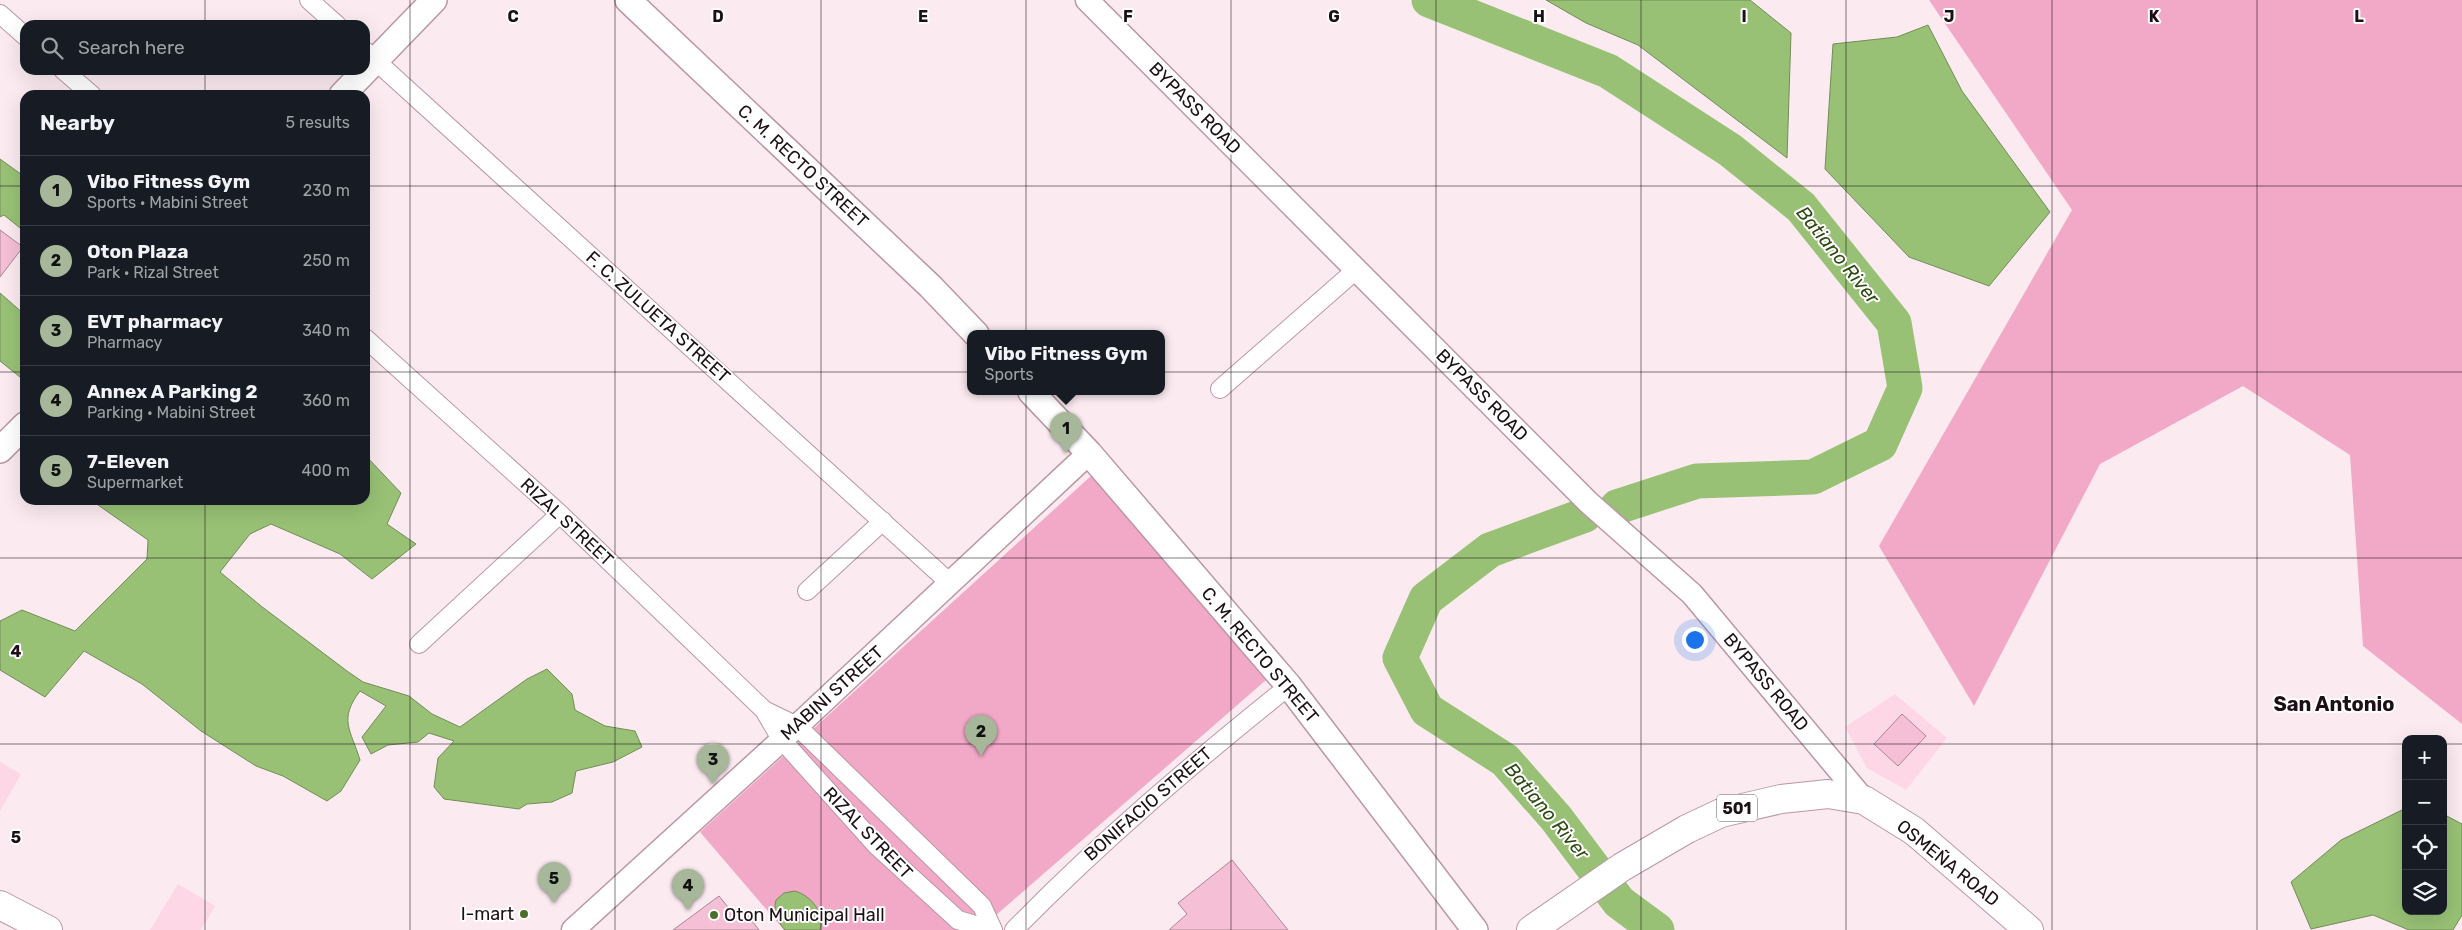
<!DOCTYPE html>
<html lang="en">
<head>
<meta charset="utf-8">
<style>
	:root { --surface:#171b24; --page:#20242c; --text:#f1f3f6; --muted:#9ea1a6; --line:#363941; --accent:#a6b899 }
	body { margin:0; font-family:Rubik,sans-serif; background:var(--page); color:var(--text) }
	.controls { position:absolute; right:15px; bottom:15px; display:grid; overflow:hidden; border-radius:10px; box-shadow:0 5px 20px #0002 }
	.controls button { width:45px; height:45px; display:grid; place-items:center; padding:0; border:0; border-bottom:1px solid var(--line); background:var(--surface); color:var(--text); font:25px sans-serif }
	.you { position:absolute; left:1694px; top:639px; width:18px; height:18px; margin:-12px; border:4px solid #fff; border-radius:50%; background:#1a73e8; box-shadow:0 0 0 8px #1a73e833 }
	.badge { display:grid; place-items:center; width:32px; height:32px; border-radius:50%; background:var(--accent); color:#111; font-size:16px; font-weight:700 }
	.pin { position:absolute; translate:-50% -41px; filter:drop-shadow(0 1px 2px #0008) }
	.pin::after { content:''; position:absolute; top:26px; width:18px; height:15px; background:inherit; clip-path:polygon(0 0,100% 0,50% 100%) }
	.popup { position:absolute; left:967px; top:330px; width:198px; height:65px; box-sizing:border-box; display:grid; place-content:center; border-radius:10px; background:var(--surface); filter:drop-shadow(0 1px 4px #0005); font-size:16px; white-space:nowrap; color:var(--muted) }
	.popup b { font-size:19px; color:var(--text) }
	.popup::after { content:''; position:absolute; left:50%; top:100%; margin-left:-10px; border:10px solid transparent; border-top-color:var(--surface) }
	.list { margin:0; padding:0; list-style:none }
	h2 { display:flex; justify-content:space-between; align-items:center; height:65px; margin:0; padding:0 20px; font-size:21px }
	h2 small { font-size:16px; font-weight:400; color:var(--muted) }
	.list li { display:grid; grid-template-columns:32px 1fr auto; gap:15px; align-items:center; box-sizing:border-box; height:70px; padding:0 20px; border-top:1px solid var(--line) }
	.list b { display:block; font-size:19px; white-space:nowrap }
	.list p { margin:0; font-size:16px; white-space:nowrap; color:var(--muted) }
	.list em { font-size:16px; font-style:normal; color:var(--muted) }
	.icon { flex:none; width:28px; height:28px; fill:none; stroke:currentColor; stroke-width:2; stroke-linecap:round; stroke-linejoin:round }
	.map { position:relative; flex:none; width:2462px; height:930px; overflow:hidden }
	.search { position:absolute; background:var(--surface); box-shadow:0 5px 20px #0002; left:20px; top:20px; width:350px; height:55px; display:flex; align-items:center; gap:12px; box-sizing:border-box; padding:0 18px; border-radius:15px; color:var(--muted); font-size:19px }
	.panel { position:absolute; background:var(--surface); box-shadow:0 5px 20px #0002; left:20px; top:90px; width:350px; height:415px; border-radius:15px }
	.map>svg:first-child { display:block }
</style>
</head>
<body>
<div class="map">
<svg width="2462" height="930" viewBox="0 0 2462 930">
	<rect width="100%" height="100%" fill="#fbebf1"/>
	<path fill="#fdd7e5" d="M1895,694l52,44 -41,52 -39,-22 -22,-41z
		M0,762l21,12 -21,37z
		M178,884l37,22 -14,24h-51z"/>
	<path fill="#f2a8c7" d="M1929,0h533v724l-99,-78 -13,-191 -107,-69 -143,78 -126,242 -95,-160 193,-336z
		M1092,475l174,205 -287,250h-195l-84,-98z"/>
	<path fill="#98c175" stroke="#738c58" d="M1546,0h204l41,33 -4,125 -149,-113 -52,-22z
		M1928,25l34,66 88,121 -61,74 -80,-29 -84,-88 8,-125 64,-7z
		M0,159l25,18v55l-21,-17 -4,2z
		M0,293l25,22v66l-25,-20z
		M365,455l36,38 -14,31 29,20 -44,35 -32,-25 -69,-30 -21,10 -30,38 41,34 86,65 16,11 46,14 23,18 28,13 67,-48 20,-10 25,25 3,16 30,16 30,5 7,16 -29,15 -37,9 -4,22 -20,9 -25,2 -8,5 -75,-10 -10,-12 4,-29 16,-17 -25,-8 -11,9 -30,3 -17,9 -9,-17 24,-31 -26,-15c-22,29 -9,39 0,69l-19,31 -14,10 -44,-25 -27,-10 -55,-35 -59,-47 -58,-33 -39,46 -45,-27v-49l22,-11 53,21 72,-72 1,-19 -57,-40h274z
		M2406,808v103h37v-97l19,10v91l-9,15h-44l-36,-15 -62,14 -20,-47 50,-42z
		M795,891c16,5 30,21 25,39h-35c-8,-9 -12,-18 -9,-30l8,-7z"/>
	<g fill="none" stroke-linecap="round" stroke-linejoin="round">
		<path stroke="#98c175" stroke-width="35" d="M1429,0l179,71 122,79 71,57 93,116 11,65 -25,56 -67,33 -116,4 -80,26
			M1585,515l-95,35 -64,49 -26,59 27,52 78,50 51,58 63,84 38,28"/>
	</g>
	<path fill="#f5bfd5" stroke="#aa8695" d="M0,230l23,17 -23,30z
		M1902,714l24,22 -28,30 -24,-22z
		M1232,860l56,70h-119l18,-16 -9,-11z
		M719,896l17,21 9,-5 14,18h-86z"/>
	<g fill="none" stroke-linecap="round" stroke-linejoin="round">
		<defs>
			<path id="minor" d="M309,0l28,25
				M0,14l25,22
				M365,51l586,533
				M63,70l29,25
				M365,338l195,176 204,196 17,29 95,106 82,75 34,10
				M1220,389l137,-120
				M807,591l76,-70
				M419,644l141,-130
				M764,710l33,16 185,180 11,24
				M1014,930c86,-88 179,-167 275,-244"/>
			<path id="tertiary" d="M1087,0l501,502 104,92 172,206
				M573,930l224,-204 292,-273"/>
			<path id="secondary" d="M628,0l302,286 46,48
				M342,95l92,-95
				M1031,392l58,61 200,233 186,244
				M0,450l25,-25"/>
			<path id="primary" d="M0,905l48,25
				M1531,930l91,-63 65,-38 34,-16 60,-14 47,-5 36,6 50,31 115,99"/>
		</defs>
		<use href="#minor" stroke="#bb96a5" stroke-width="20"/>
		<use href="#tertiary" stroke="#bb96a5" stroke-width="25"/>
		<use href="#secondary" stroke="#bb96a5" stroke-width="28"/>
		<use href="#primary" stroke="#bb96a5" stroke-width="30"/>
		<use href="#minor" stroke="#fff" stroke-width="18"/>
		<use href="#tertiary" stroke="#fff" stroke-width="22"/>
		<use href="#secondary" stroke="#fff" stroke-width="25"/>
		<use href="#primary" stroke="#fff" stroke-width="28"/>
	</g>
	<path fill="none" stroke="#1c0f15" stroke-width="1" stroke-opacity="0.55" d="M205,0v25M410,0v930M615,0v930M821,0v930M1026,0v930M1231,0v930M1436,0v930M1641,0v930M1846,0v930M2052,0v930M2257,0v930M205,70v25M0,186h25M365,186h2097M0,372h25M365,372h2097M205,500v430M0,558h2462M0,744h2406M2443,744h19"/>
	<g fill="#4b6f28" stroke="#fff" stroke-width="2">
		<circle cx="524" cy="914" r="5"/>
		<circle cx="714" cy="915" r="5"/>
	</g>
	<g text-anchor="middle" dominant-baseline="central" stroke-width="4" stroke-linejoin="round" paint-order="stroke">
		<rect fill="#fff" stroke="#60575b" stroke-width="1" x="1717" y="794.5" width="40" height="27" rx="4"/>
		<g font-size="16" font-weight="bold" fill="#1c0f15">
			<text x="1737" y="808">501</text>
		</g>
		<g font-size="18" fill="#1c0f15" stroke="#fff">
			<text transform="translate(1195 108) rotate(45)">BYPASS ROAD</text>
			<text transform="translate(803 166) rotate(43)">C. M. RECTO STREET</text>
			<text transform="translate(658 317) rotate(42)">F. C. ZULUETA STREET</text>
			<text transform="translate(1482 395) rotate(45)">BYPASS ROAD</text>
			<text transform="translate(567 522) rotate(43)">RIZAL STREET</text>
			<text transform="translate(1260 655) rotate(50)">C. M. RECTO STREET</text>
			<text transform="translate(1766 682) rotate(50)">BYPASS ROAD</text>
			<text transform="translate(832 693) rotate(-42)">MABINI STREET</text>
			<text transform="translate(1148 804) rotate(-41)">BONIFACIO STREET</text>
			<text transform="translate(868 833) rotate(46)">RIZAL STREET</text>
			<text transform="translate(1948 863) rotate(39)">OSMEÑA ROAD</text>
		</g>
		<g font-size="18" fill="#1c0f15" stroke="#fff" text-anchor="end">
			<text x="514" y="914">I-mart</text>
			<text x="724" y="915" text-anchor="start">Oton Municipal Hall</text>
		</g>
		<g font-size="19" font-style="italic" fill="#2d4812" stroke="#fff">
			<text transform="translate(1838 255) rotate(51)">Batiano River</text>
			<text transform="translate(1547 811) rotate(50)">Batiano River</text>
		</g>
		<g font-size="20" font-weight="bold" fill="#1c0f15" stroke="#fff">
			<text x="2334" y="704">San Antonio</text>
		</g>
	</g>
	<g font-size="16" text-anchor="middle" font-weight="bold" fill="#1c0f15" stroke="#fff" stroke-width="4" stroke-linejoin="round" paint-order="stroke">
		<text x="513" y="22">C</text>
		<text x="718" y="22">D</text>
		<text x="923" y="22">E</text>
		<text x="1128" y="22">F</text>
		<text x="1334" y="22">G</text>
		<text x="1539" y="22">H</text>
		<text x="1744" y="22">I</text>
		<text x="1949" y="22">J</text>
		<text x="2154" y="22">K</text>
		<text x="2359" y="22">L</text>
		<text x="16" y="657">4</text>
		<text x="16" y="843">5</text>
	</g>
</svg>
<div class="controls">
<button>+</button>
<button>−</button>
<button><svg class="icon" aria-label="locate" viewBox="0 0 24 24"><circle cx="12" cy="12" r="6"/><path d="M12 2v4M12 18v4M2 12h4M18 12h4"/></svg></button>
<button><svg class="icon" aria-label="layers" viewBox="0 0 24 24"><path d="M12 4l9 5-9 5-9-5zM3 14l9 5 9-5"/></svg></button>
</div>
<div class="you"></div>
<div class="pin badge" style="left:1066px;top:453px">1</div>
<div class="popup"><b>Vibo Fitness Gym</b>Sports</div>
<div class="pin badge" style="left:981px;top:756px">2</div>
<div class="pin badge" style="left:713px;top:784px">3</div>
<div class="pin badge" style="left:688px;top:910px">4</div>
<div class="pin badge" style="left:554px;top:903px">5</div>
<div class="search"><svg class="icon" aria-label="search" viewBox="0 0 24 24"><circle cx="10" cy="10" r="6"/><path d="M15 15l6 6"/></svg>Search here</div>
<section class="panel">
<h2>Nearby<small>5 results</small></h2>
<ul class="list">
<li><span class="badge">1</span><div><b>Vibo Fitness Gym</b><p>Sports · Mabini Street</p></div><em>230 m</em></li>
<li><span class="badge">2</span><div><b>Oton Plaza</b><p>Park · Rizal Street</p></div><em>250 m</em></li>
<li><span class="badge">3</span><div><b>EVT pharmacy</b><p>Pharmacy</p></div><em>340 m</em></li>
<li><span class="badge">4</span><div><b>Annex A Parking 2</b><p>Parking · Mabini Street</p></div><em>360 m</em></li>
<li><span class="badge">5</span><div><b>7-Eleven</b><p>Supermarket</p></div><em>400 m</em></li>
</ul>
</section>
</div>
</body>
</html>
